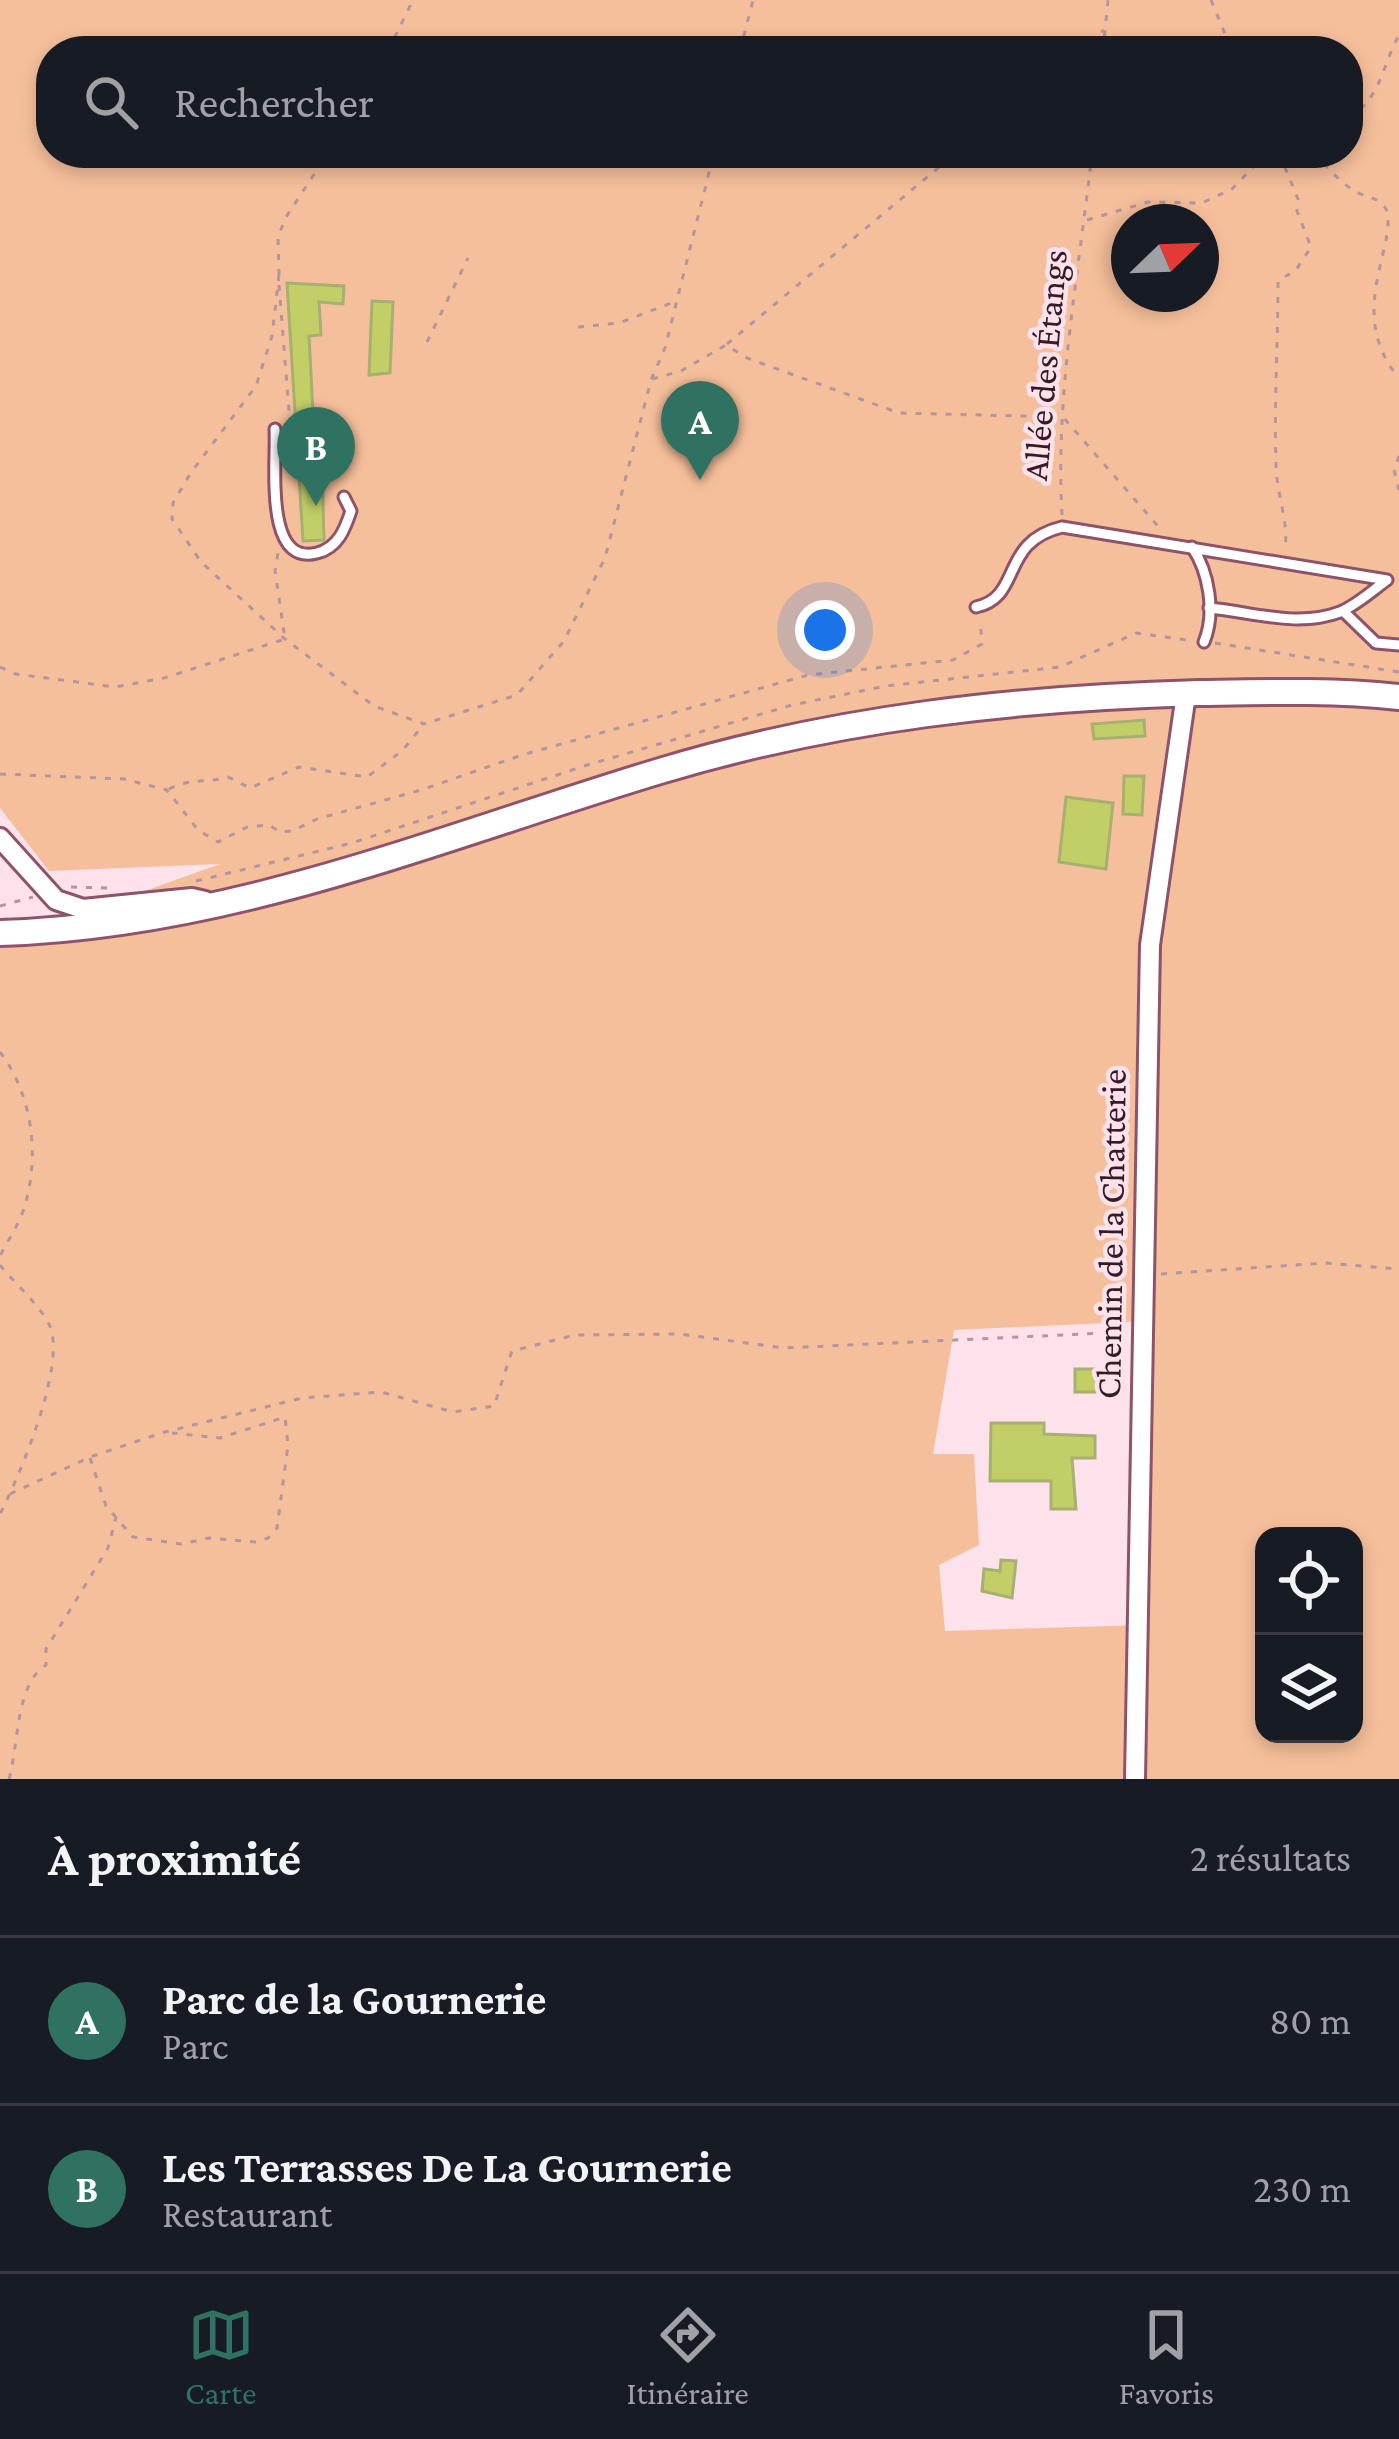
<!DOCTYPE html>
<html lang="fr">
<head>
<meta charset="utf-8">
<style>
	:root { --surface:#171b24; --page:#242831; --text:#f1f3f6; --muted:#9ea1a6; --line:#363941; --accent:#307261 }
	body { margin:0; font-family:"Crimson Pro",serif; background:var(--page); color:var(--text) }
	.controls { position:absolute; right:36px; bottom:36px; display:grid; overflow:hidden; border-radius:24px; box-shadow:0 6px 18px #0003 }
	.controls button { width:108px; height:108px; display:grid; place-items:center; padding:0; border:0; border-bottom:3px solid var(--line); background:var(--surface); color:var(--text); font:60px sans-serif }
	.compass { position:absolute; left:1111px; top:204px; width:108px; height:108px; border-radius:50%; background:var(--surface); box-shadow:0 6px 18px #0003; rotate:67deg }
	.you { position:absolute; left:825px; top:630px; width:42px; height:42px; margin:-30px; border:9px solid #fff; border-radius:50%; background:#1a73e8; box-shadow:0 0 0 18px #1a73e833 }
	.badge { display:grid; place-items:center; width:78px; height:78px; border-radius:50%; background:var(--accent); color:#fff; font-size:39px; font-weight:700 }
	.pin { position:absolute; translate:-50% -99px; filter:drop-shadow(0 3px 6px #0008) }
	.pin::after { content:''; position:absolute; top:63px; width:42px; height:36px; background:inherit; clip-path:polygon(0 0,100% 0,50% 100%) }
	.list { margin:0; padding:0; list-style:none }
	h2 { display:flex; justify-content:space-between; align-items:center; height:156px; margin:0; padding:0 48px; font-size:51px }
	h2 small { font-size:39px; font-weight:400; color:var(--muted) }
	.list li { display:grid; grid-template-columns:78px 1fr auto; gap:36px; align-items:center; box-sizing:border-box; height:168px; padding:0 48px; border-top:3px solid var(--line) }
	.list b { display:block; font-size:45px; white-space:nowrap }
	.list p { margin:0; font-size:39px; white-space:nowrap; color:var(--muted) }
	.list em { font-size:39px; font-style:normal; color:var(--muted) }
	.icon { flex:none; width:66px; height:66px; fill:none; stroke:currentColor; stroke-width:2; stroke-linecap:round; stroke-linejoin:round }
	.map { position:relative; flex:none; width:1399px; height:1779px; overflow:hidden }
	.search { position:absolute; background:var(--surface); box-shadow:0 6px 18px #0003; left:36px; right:36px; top:36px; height:132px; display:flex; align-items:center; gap:30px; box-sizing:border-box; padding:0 42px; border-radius:48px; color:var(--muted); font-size:45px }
	.sheet { height:492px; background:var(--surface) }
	nav { display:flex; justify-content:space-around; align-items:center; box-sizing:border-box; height:168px; border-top:3px solid var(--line); background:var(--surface); font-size:33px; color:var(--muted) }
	nav a { display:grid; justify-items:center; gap:6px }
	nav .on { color:var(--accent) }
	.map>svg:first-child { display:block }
</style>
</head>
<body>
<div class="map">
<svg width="1399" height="1779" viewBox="0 0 1399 1779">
	<rect width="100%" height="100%" fill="#fde1eb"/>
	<path fill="#f6bf9b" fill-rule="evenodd" d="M0,0h1399v1779h-1399v-836l220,-79 -171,7 -49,-63zM51,51h1297v102h-1297zM1129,222h72v72h-72zM1151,1321l2,116 -8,188 -200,6 -6,-66 40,-20 -5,-91h-41l21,-124zM1264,1536h90v198h-90z"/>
	<path fill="#c2ce66" stroke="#a7b071" stroke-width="3" d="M287,283l57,3 -1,18 -24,-2 2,33 -12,1 7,132 6,-1 2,73 -21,1z
		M372,301l21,1 -3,71 -21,2z
		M1144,720l1,16 -51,3 -2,-15z
		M1124,776h20l-2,39 -19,-1z
		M1066,797l47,6 -7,66 -47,-7z
		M1075,1369h21l2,23h-23z
		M991,1423h53v11l51,2v22h-23l4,51h-25v-28h-61z
		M1001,1560l15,1 -4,37 -30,-7 2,-22 16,2z"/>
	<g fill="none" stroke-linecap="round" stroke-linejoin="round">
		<defs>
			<path id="service" d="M275,429c2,32 -12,138 42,124 21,-5 28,-24 34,-42l-7,-14
				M1192,547c17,25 24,66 12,95
				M976,607c47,-10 23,-65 86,-80l325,53
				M1209,608c44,4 88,20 131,4 17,-7 33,-22 47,-32
				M1343,611l33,32 23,2"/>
			<path id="minor" d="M0,838l56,62 27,9 109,-11 13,3
				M1135,1779l15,-834 36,-251"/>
			<path id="secondary" d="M0,933c232,-7 441,-96 660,-162 175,-53 357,-73 539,-78 67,-1 133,-3 200,4"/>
		</defs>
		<use href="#service" stroke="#8e536b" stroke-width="15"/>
		<use href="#minor" stroke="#8e536b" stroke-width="24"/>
		<use href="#secondary" stroke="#8e536b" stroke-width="30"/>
		<path stroke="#b196a1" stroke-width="3" stroke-dasharray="6 9" stroke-linecap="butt" d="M1211,0l21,51
			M388,51l25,-51
			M740,51l13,-51
			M1078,51l26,-21
			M1103,51l5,-51
			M1348,117c32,-15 35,-54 51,-82
			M1279,153l19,46 -1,12 14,36 -15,23 -18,11c0,61 -4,122 -2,183 0,28 13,58 9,84
			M1313,153c15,14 31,35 50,42 10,4 16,3 23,14 13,35 -42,104 13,169
			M1087,220l61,-18 54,1 30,-14 27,-28 15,-8
			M279,275l-7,61 -16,50 -66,88 -17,29 -1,16 29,43 84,77 89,67 50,18 93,-29 47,-54 41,-83 46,-178 14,-32 49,-195
			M279,275l-1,-38 8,-20 42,-64
			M279,285l10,126 -4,6
			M578,327l41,-4 55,-21
			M427,342l41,-84
			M727,344l229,-191
			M652,379l29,-8 45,-26 21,13 152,55 164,4 100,115
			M1399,456l-5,14 5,20
			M1062,515c-7,-120 17,-243 30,-362
			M1215,643l184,29
			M0,667l16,7 99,13 49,-9 121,-39 -10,-68 3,-18
			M0,774l124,5 43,11 31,40 20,12 29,-15 22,-2 11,7 12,-1 25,-12 104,-29 101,-35 286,-80 145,-15 29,-16 -2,-24
			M169,789c24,-12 36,-5 59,-12l22,11 49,-21 68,10 35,-26 22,-27
			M196,881l156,-38 232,-77 208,-61 94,-19 174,-19 76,-34 58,8
			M71,887l38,1
			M0,906l33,-9
			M0,1052c32,42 40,102 25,153 -5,18 -17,35 -25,51
			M0,1265c14,18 38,38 49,59 19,39 -30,153 -49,190
			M1161,1274l165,-11 73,6
			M90,1458l16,48 27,31 48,7 28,-6 46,4 13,-4 9,-10 11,-83 -3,-28 -65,21 -48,-5
			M10,1494l80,-37 75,-25 137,-34 79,-6 72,20 41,-6 18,-55 63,-16 105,-1 104,14 342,-16
			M9,1779c10,-34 6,-95 37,-114v-16l62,-101 8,-31"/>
		<use href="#service" stroke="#fff" stroke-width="9"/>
		<use href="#minor" stroke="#fff" stroke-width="18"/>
		<use href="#secondary" stroke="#fff" stroke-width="24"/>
	</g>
	<g text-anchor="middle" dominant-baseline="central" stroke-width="9" stroke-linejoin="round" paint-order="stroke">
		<g font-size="36" fill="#341b26" stroke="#fde1eb">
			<text transform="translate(1045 365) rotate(-85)">Allée des Étangs</text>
			<text transform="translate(1111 1234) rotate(-89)">Chemin de la Chatterie</text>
		</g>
	</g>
</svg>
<div class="controls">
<button><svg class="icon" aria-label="locate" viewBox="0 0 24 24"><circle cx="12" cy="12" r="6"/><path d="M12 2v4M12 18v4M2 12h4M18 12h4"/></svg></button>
<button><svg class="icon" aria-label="layers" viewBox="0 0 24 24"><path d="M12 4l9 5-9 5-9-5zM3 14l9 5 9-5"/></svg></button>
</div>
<svg class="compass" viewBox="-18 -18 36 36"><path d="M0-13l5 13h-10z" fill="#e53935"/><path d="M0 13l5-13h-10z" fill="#9ea1a6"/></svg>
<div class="you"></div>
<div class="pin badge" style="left:700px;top:480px">A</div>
<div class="pin badge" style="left:316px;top:506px">B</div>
<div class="search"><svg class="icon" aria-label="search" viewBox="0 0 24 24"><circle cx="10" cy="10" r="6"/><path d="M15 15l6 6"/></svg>Rechercher</div>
</div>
<section class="sheet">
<h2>À proximité<small>2 résultats</small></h2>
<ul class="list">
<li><span class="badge">A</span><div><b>Parc de la Gournerie</b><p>Parc</p></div><em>80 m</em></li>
<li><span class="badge">B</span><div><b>Les Terrasses De La Gournerie</b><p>Restaurant</p></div><em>230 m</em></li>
</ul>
</section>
<nav>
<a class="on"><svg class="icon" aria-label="map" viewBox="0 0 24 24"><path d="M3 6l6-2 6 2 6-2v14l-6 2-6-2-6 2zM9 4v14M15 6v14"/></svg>Carte</a>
<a><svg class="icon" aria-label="directions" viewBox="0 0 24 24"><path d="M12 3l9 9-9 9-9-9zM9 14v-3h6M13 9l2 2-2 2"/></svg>Itinéraire</a>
<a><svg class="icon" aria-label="saved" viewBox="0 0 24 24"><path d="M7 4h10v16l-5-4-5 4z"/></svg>Favoris</a>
</nav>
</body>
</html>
